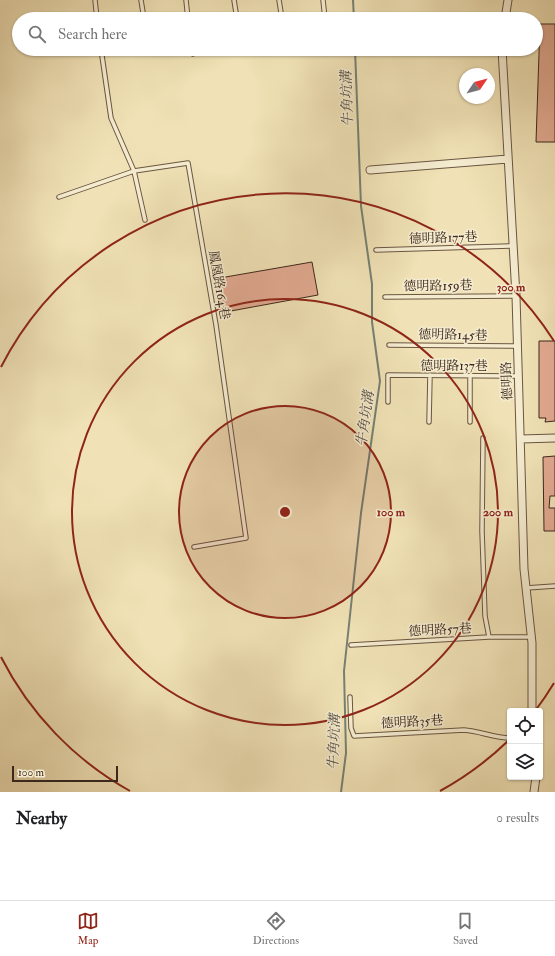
<!DOCTYPE html>
<html lang="en">
<head>
<meta charset="utf-8">
<style>
	:root { --surface:#fff; --page:#f6f6f6; --text:#202124; --muted:#757577; --line:#e0e0e0; --accent:#8f2418 }
	body { margin:0; font-family:"IM FELL Double Pica","Noto Serif TC",serif; background:var(--page); color:var(--text) }
	.controls { position:absolute; right:12px; bottom:12px; display:grid; overflow:hidden; border-radius:4px; box-shadow:0 1px 3px #0004 }
	.controls button { width:36px; height:36px; display:grid; place-items:center; padding:0; border:0; border-bottom:1px solid var(--line); background:var(--surface); color:var(--text); font:20px sans-serif }
	.compass { position:absolute; left:459px; top:68px; width:36px; height:36px; border-radius:50%; background:var(--surface); box-shadow:0 1px 3px #0004; rotate:55deg }
	.scale { position:absolute; left:12px; bottom:10px; width:106px; box-sizing:border-box; padding-left:4px; border:2px solid #3d281c; border-top:0; font-size:11px; line-height:14px; white-space:nowrap; color:#3d281c; -webkit-text-stroke:3px #f5ecd0; paint-order:stroke }
	.list { margin:0; padding:0; list-style:none }
	h2 { display:flex; justify-content:space-between; align-items:center; height:52px; margin:0; padding:0 16px; font-size:17px }
	h2 small { font-size:13px; font-weight:400; color:var(--muted) }
	.icon { flex:none; width:22px; height:22px; fill:none; stroke:currentColor; stroke-width:2; stroke-linecap:round; stroke-linejoin:round }
	.map { position:relative; flex:none; width:555px; height:792px; overflow:hidden }
	.search { position:absolute; background:var(--surface); box-shadow:0 1px 3px #0004; left:12px; right:12px; top:12px; height:44px; display:flex; align-items:center; gap:10px; box-sizing:border-box; padding:0 14px; border-radius:22px; color:var(--muted); font-size:15px }
	.sheet { height:108px; background:var(--surface) }
	nav { display:flex; justify-content:space-around; align-items:center; box-sizing:border-box; height:56px; border-top:1px solid var(--line); background:var(--surface); font-size:11px; color:var(--muted) }
	nav a { display:grid; justify-items:center; gap:2px }
	nav .on { color:var(--accent) }
	.map>svg:first-child { display:block }
</style>
</head>
<body>
<div class="map">
<svg width="555" height="792" viewBox="0 0 555 792">
	<rect width="100%" height="100%" fill="#f0e2b6"/>
	<filter id="stains"><feTurbulence type="fractalNoise" baseFrequency=".005" numOctaves="4"/><feColorMatrix values="0 0 0 0 .2 0 0 0 0 .09 0 0 0 0 .02 0 0 0 .5 -.17"/></filter>
	<radialGradient id="worn" r=".72"><stop offset=".6" stop-color="#630" stop-opacity="0"/><stop offset="1" stop-color="#630" stop-opacity=".3"/></radialGradient>
	<g fill="none" stroke-linecap="round" stroke-linejoin="round">
		<path stroke="#758174" stroke-width="2" d="M353,0l1,19
			M341,792l5,-39 -2,-82 17,-158 19,-132 -8,-59v-38l-11,-78 -6,-157"/>
	</g>
	<path fill="#e2aa91" stroke="#3d281c" d="M540,24h15v118h-19z
		M312,262l6,33 -98,18 -6,-34z
		M539,341h16v80l-10,1 1,-4h-7z
		M555,456v40h-5l-1,12h6v23h-11l-1,-74z"/>
	<g fill="none" stroke-linecap="round" stroke-linejoin="round">
		<defs>
			<path id="lane" d="M95,0l2,19
				M141,0l3,19
				M186,0l2,19
				M234,0l3,19
				M279,0l3,19
				M323,0l2,19
				M294,19l31,-4
				M101,49l10,69 23,53 54,-8 28,162 30,213 -52,9
				M192,49l1,5
				M59,197l75,-26 11,49
				M376,250l136,-4
				M385,297l131,-1
				M389,345l129,1
				M470,376v46
				M388,402v-27l130,1
				M429,422l1,-47
				M483,438l-1,93 3,85 4,21
				M526,588l29,-2
				M351,645l138,-8h42
				M350,697l1,31 3,8 110,-6c16,1 30,8 46,8"/>
			<path id="street" d="M505,19l3,-19
				M502,49l14,247 8,273 8,74v68
				M370,170l138,-11
				M521,439l34,-1
				M534,792l2,-15"/>
		</defs>
		<use href="#lane" stroke="#6a5642" stroke-width="5.5"/>
		<use href="#street" stroke="#6a5642" stroke-width="9"/>
		<use href="#lane" stroke="#f5ecd0" stroke-width="3.5"/>
		<use href="#street" stroke="#f5ecd0" stroke-width="7"/>
	</g>
	<circle cx="285" cy="512" r="106" fill="#8f2418" fill-opacity=".12"/>
	<g fill="none" stroke="#8f2418" stroke-width="2">
		<circle cx="285" cy="512" r="106"/>
		<circle cx="285" cy="512" r="213"/>
		<path d="M554 683A319 319 0 0 1 535 711M509 740A319 319 0 0 1 440 791M130 791A319 319 0 0 1 1 657M1 367A319 319 0 0 1 554 341"/>
	</g>
	<g text-anchor="middle" dominant-baseline="central" stroke-width="3" stroke-linejoin="round" paint-order="stroke">
		<g font-size="13" fill="#3d281c" stroke="#f5ecd0">
			<text transform="translate(443 238) rotate(-2)">德明路177巷</text>
			<text transform="translate(219 285) rotate(80)">鳳凰路164巷</text>
			<text transform="translate(438 286) rotate(-1)">德明路159巷</text>
			<text transform="translate(453 335) rotate(1)">德明路145巷</text>
			<text x="454" y="366">德明路137巷</text>
			<text transform="translate(507 381) rotate(-92)">德明路</text>
			<text transform="translate(440 630) rotate(-3)">德明路57巷</text>
			<text transform="translate(412 722) rotate(-3)">德明路35巷</text>
		</g>
		<g font-size="14" font-style="italic" fill="#544d41" stroke="#f5ecd0">
			<text transform="translate(347 99) rotate(-92)">牛角坑溝</text>
			<text transform="translate(365 419) rotate(-82)">牛角坑溝</text>
			<text transform="translate(334 742) rotate(-88)">牛角坑溝</text>
		</g>
	</g>
	<circle cx="285" cy="512" r="6" fill="#8f2418" stroke="#f5ecd0" stroke-width="2"/>
	<g font-size="12" text-anchor="middle" font-weight="bold" fill="#8f2418" stroke="#f5ecd0" stroke-width="3" stroke-linejoin="round" paint-order="stroke">
		<text x="511" y="291">300 m</text>
		<text x="391" y="516">100 m</text>
		<text x="498" y="516">200 m</text>
	</g>
	<rect width="100%" height="100%" filter="url(#stains)"/>
	<rect width="100%" height="100%" fill="url(#worn)"/>
</svg>
<div class="controls">
<button><svg class="icon" aria-label="locate" viewBox="0 0 24 24"><circle cx="12" cy="12" r="6"/><path d="M12 2v4M12 18v4M2 12h4M18 12h4"/></svg></button>
<button><svg class="icon" aria-label="layers" viewBox="0 0 24 24"><path d="M12 4l9 5-9 5-9-5zM3 14l9 5 9-5"/></svg></button>
</div>
<svg class="compass" viewBox="-18 -18 36 36"><path d="M0-13l5 13h-10z" fill="#e53935"/><path d="M0 13l5-13h-10z" fill="#757577"/></svg>
<div class="scale">100 m</div>
<div class="search"><svg class="icon" aria-label="search" viewBox="0 0 24 24"><circle cx="10" cy="10" r="6"/><path d="M15 15l6 6"/></svg>Search here</div>
</div>
<section class="sheet">
<h2>Nearby<small>0 results</small></h2>
<ul class="list">
</ul>
</section>
<nav>
<a class="on"><svg class="icon" aria-label="map" viewBox="0 0 24 24"><path d="M3 6l6-2 6 2 6-2v14l-6 2-6-2-6 2zM9 4v14M15 6v14"/></svg>Map</a>
<a><svg class="icon" aria-label="directions" viewBox="0 0 24 24"><path d="M12 3l9 9-9 9-9-9zM9 14v-3h6M13 9l2 2-2 2"/></svg>Directions</a>
<a><svg class="icon" aria-label="saved" viewBox="0 0 24 24"><path d="M7 4h10v16l-5-4-5 4z"/></svg>Saved</a>
</nav>
</body>
</html>
